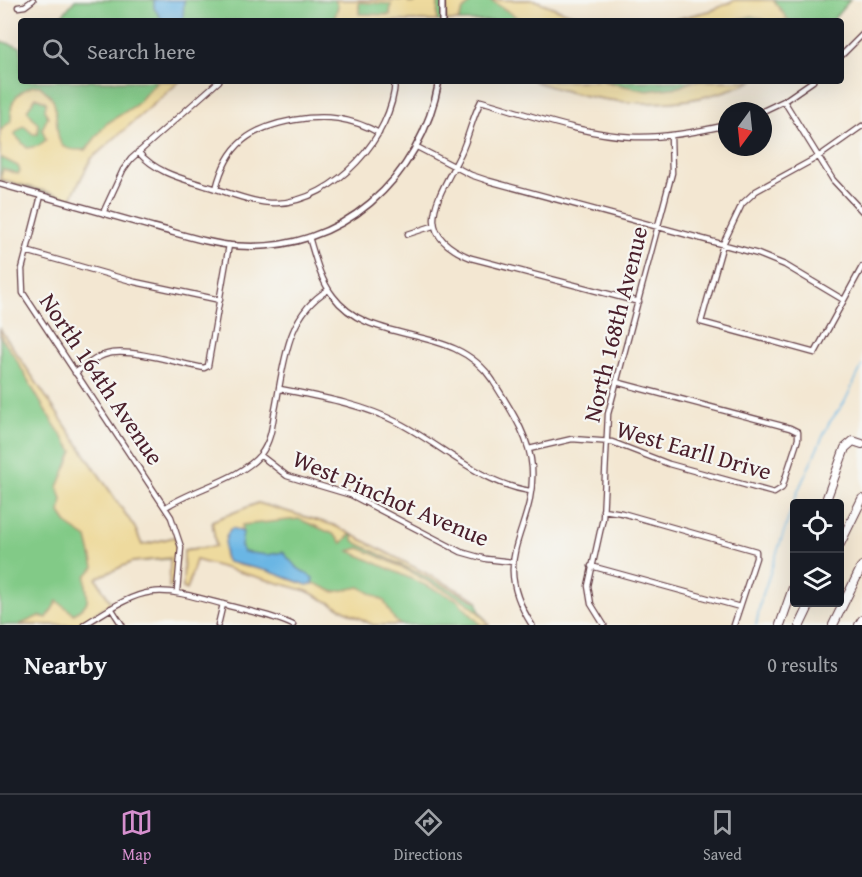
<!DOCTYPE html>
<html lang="en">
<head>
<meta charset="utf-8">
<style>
	:root { --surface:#171b24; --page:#20242c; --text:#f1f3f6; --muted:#9ea1a6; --line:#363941; --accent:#d690ce }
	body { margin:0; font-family:"Gentium Book Plus",serif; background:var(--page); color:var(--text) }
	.controls { position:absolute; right:18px; bottom:18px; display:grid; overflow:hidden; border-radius:6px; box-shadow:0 6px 24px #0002 }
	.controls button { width:54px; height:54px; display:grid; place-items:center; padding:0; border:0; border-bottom:2px solid var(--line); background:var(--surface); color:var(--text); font:30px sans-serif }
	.compass { position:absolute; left:718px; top:102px; width:54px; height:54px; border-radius:50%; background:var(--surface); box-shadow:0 6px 24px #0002; rotate:195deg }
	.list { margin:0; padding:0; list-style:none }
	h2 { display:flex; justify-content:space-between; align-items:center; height:78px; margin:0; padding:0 24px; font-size:26px }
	h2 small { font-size:20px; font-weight:400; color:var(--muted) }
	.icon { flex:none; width:33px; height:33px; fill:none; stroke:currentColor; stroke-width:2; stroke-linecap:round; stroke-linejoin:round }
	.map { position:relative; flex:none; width:862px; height:625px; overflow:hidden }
	.search { position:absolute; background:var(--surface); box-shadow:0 6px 24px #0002; left:18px; right:18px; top:18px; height:66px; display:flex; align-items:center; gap:15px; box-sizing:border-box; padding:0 21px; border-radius:6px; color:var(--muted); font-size:22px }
	.sheet { height:168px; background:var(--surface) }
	nav { display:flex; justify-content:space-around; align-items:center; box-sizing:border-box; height:84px; border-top:2px solid var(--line); background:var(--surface); font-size:16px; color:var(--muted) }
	nav a { display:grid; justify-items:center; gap:3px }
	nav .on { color:var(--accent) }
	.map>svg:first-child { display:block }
</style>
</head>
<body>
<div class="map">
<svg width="862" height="625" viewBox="0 0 862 625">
	<rect width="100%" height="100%" fill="#f6f6f2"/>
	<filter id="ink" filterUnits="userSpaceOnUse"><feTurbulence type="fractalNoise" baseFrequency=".0167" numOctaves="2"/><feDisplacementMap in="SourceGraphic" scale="12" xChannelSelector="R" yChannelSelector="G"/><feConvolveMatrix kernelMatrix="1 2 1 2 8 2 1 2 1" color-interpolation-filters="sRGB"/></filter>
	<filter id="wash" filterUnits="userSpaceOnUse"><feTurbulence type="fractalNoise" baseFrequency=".008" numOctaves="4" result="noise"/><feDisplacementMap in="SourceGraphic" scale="24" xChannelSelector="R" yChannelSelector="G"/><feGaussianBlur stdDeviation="1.35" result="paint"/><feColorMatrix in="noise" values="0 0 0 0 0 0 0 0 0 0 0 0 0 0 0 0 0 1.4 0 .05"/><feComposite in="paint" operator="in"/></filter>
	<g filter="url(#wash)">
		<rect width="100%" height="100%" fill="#f3e7d2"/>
		<path fill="#82ca87" stroke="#667459" stroke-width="1.5" d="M75,0h459l36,14 32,7h-545z
			M735,0h115l-18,21h-163l44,-11z
			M0,41l21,6v34h156l-86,78 -21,41 -70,-20z
			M533,81h219c-9,5 -20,7 -30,11 -64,20 -127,10 -189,-11z
			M0,329l135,199 7,17 33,-8 3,21 -46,4 -36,16 15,25 -34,22h-77z
			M258,503l75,22 144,75 2,10 10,15h-116l-66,-34 -122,-35 -1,-6 32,-4 -4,-25z"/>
		<path fill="#eeda9e" stroke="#9c7c64" stroke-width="1.5" fill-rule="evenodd" d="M335,0h73l1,3h6l1,-3h22l-1,21h-129l27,-4 3,-11zM359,2l32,2 -1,11 -31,-1z
			M447,0h27l-11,10 -5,11h-12z
			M490,0h44l36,14 32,7h-33l-10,-3 -36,3z
			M735,0h38l16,21h-22l-15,-5 -20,5h-63l44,-11z
			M157,81h23l-89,78 -20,39 -71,-19 3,-10 15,5 2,-3 -2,-5 -18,-9v-26l11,-10c1,-5 -1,-10 1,-16 2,-10 18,-21 28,-19 4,4 10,9 13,14 5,11 2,40 10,46 6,5 16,4 23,4l20,-26 30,-19zM36,97l10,5 -1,9 3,6 -6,12 4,11 -8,6 -11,2 -13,-14 10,-8 9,8h5v-10l-11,-14z
			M533,81h69l45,10 32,-4 15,-6h58c-9,5 -20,7 -30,11 -64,20 -127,10 -189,-11z
			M0,329l135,199 7,17 33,-8 3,21 -5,28 -4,1 1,-29 -38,4 -36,16 15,25 -34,22h-58l20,-9 8,2 10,-17 17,13c22,-14 10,-17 12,-38l8,-9 -7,-29 -18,-12 -9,-13 2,-14 -4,-12 15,-36c-23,-30 -40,-62 -58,-94 -6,-11 -15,-15 -15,-28z
			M258,503l75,22 18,9 -9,9 -9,-9 -34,-15 -57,6v5l-12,-1 -4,8 -2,21c12,10 31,8 46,13 11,4 35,17 44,12l20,9 26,-5 24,14 10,18 6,6h-27l-66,-34 -111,-31 -9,30 -4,-2 1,-38 32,-4 -4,-25z
			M353,535l124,65v2l-118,-58 -6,-4z
			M359,548c20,8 40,17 59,28 26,16 52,21 71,49h-8l-25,-26 -107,-48z"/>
		<path fill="#6ab6e4" stroke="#5a6a88" stroke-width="1.5" d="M154,0h30l-1,18 -3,3h-17l-9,-13z
			M232,528l11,4 -2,14 3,6 23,3 16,-3 13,15 17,11v6l-6,1 -39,-14 -40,-9c-6,-8 -4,-28 4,-34z"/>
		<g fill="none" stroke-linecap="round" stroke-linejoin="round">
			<path stroke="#6ab6e4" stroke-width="1.5" d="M756,625l5,-25 36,-107 32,-70 15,-20 18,-37"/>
		</g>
	</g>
	<g filter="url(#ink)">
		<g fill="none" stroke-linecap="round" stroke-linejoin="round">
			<defs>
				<path id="minor" d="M18,7l7,-1 8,-6
					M841,56l21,-21
					M784,101l49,79 29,31
					M763,111l21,-10 29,-20
					M862,126l-44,31 -62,34 -14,13 -19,40 -22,78 114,31 47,-86
					M417,147l54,28 18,6 269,73 27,11 57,34
					M138,152c19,21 42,26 68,34 23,6 48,18 71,17 58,-2 116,-67 118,-122
					M216,189c11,-45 34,-61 78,-69 32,-5 56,-3 85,13
					M41,196l-19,73 1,24 148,224 10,30 -4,44
					M103,213l20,-43 8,-11 88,-78
					M408,234l25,-8
					M309,237c6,20 11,42 24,59 38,52 121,25 160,85 16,26 37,56 39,87 4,64 -45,87 0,157
					M26,251l109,31 85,18
					M639,302l-168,-44c-63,-25 -31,-61 -10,-105 8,-17 11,-35 20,-52 49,14 102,34 154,36 31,1 62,-5 92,-12
					M75,373c11,-8 23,-18 37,-20 25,-3 65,10 92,15l4,-2 21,-121
					M280,389c41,8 82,15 119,34 44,23 81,60 131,68
					M529,449l43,-10 40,3 57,22 105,29 8,-5 16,-49v-7l-8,-4 -174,-46
					M260,455l27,21 64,19 110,57 25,7 27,3
					M166,507c27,-18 75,-28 95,-53 9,-12 11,-26 13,-39 10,-46 10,-99 54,-125
					M603,510l19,3 134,38v7l-22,67
					M591,566l149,41
					M111,608l11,17
					M84,625c64,-41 69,-40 142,-20 22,6 46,10 67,20
					M218,625l5,-21
					M604,625l-13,-21 -3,-18 15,-68 5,-104 64,-241 -1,-37"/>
				<path id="tertiary" d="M442,21v-21
					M0,184c51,14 102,29 153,43 28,7 56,17 85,19 103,7 183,-67 201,-165"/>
				<path id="motorway" d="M825,503l20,-55 8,-7 9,3
					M840,544l22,-45
					M780,625l14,-40
					M800,625l11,-23
					M833,625l29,-59
					M859,625l3,-5"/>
			</defs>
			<use href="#minor" stroke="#633d44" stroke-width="7"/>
			<use href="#tertiary" stroke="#633d44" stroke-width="8"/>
			<use href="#motorway" stroke="#633d44" stroke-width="10"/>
			<use href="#minor" stroke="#fff" stroke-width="4.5"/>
			<use href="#tertiary" stroke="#fff" stroke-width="5"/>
			<use href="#motorway" stroke="#fff" stroke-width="8"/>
		</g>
	</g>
	<g text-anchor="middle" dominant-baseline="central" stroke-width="4.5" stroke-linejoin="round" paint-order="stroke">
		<g font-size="24" fill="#4a1f2b" stroke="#f6f6f2">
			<text transform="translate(615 324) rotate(-76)">North 168th Avenue</text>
			<text transform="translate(102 379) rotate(56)">North 164th Avenue</text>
			<text transform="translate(694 450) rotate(16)">West Earll Drive</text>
			<text transform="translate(391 498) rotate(23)">West Pinchot Avenue</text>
		</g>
	</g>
</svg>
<div class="controls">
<button><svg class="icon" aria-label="locate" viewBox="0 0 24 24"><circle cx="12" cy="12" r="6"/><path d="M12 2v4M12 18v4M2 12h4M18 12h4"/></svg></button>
<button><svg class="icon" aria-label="layers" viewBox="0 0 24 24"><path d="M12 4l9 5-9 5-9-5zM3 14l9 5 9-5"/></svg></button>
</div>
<svg class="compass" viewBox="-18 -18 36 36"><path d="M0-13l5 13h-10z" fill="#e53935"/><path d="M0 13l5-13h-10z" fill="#9ea1a6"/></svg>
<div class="search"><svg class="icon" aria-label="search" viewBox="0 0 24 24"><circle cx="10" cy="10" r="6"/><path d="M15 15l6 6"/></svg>Search here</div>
</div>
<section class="sheet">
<h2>Nearby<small>0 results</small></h2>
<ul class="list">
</ul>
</section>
<nav>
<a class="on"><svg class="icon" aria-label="map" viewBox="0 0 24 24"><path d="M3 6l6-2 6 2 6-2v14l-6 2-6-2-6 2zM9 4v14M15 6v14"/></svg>Map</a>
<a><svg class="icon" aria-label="directions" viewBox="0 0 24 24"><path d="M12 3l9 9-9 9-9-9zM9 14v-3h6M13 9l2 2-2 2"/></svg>Directions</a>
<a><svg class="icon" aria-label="saved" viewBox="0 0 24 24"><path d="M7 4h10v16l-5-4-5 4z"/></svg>Saved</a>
</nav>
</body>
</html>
